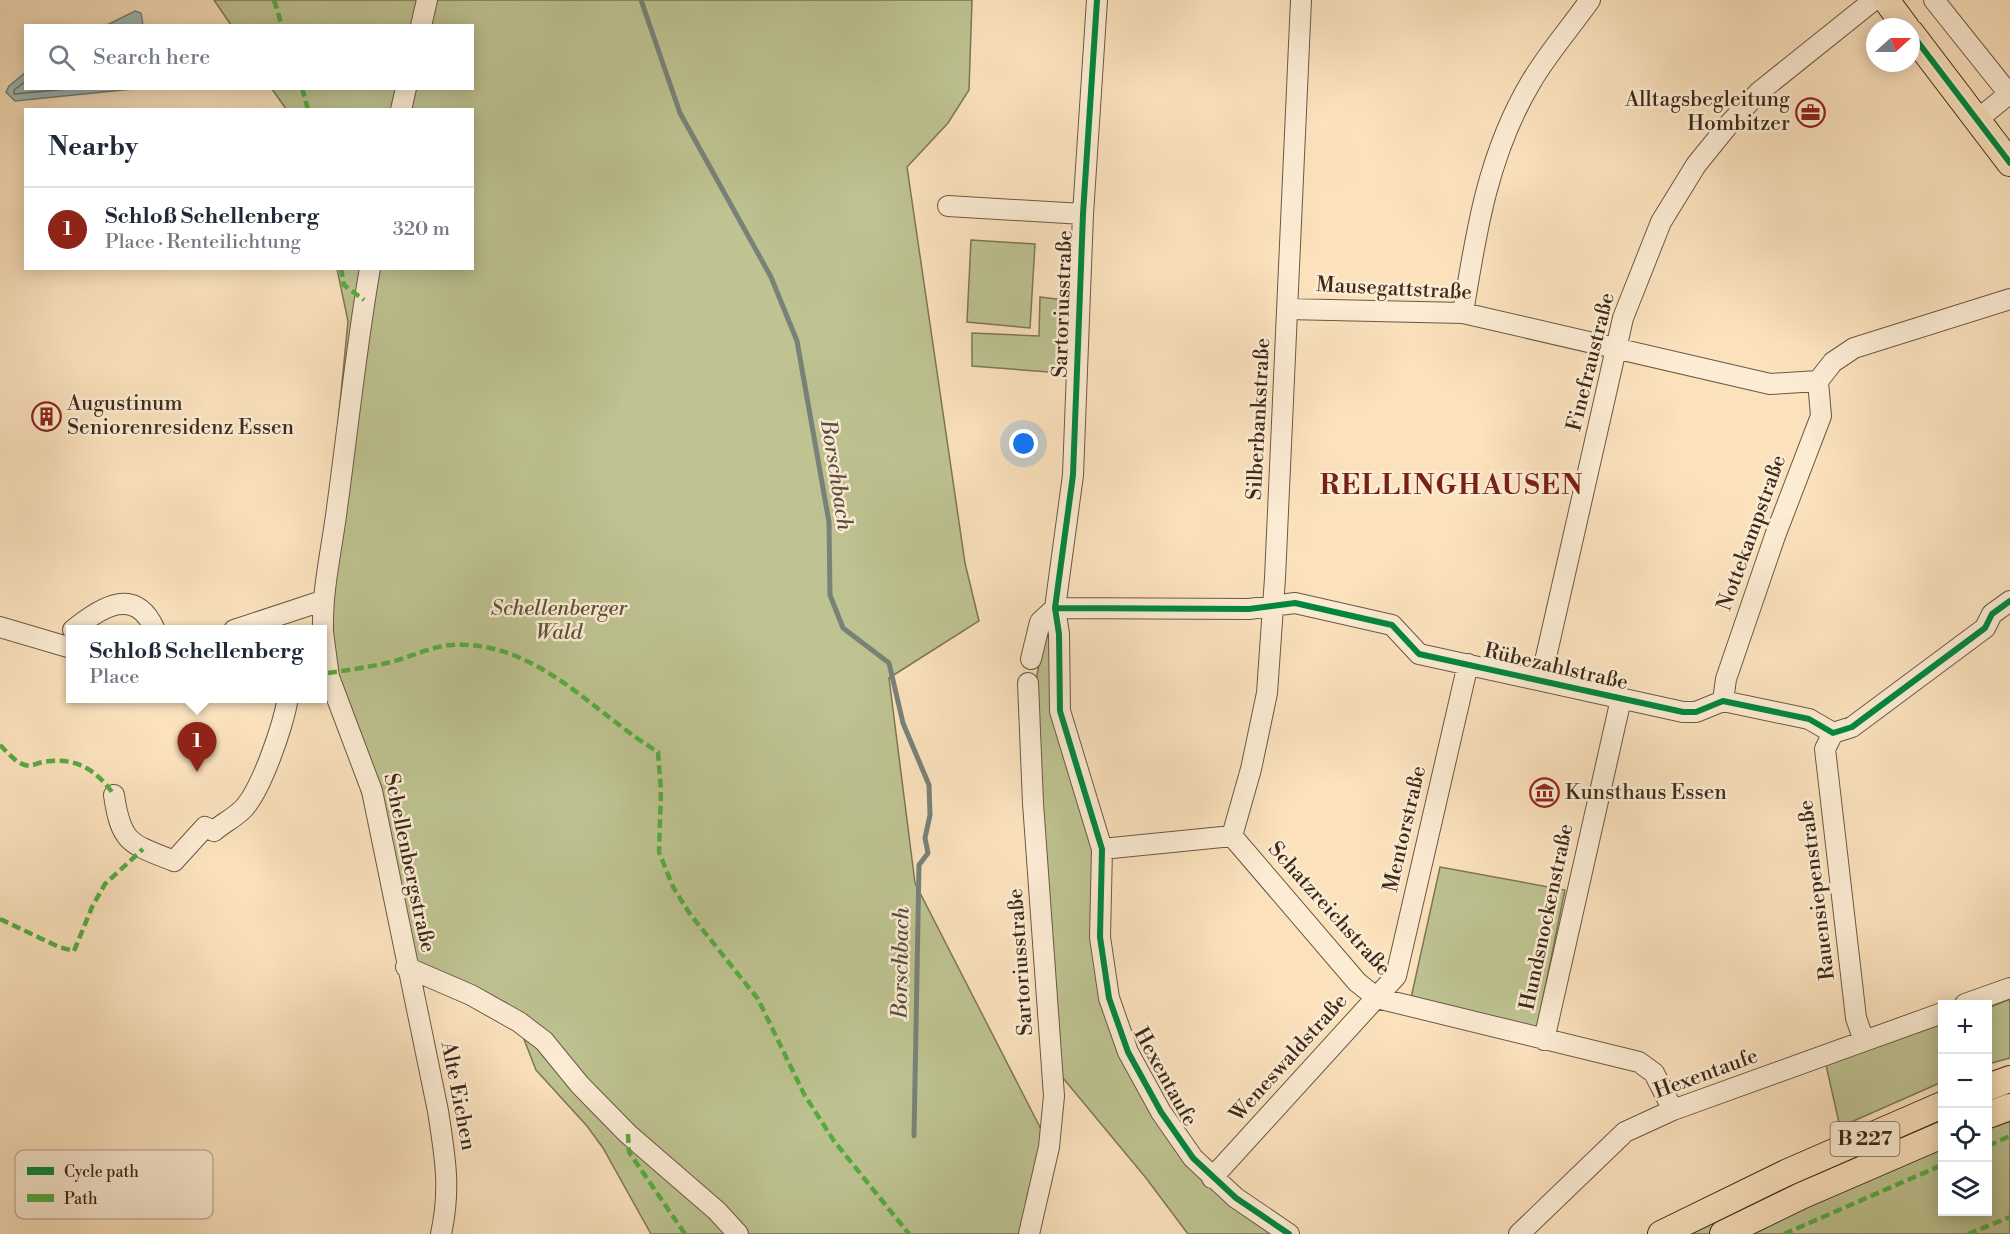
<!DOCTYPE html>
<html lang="en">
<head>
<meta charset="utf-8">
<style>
	:root { --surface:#fff; --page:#f6f6f7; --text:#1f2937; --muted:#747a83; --line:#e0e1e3; --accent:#8f2418 }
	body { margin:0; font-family:"Libre Bodoni",serif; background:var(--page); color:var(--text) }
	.controls { position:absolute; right:18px; bottom:18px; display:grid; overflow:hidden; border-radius:0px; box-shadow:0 3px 15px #0003 }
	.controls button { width:54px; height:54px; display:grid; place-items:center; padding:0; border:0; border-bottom:2px solid var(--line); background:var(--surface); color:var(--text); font:30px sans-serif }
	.compass { position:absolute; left:1866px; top:18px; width:54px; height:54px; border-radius:50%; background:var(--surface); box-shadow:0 3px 15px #0003; rotate:69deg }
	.you { position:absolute; left:1024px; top:444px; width:21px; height:21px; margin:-15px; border:4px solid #fff; border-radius:50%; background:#1a73e8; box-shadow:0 0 0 9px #1a73e833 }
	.badge { display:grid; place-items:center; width:39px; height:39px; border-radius:50%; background:var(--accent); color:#fff; font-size:20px; font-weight:700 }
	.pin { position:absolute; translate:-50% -50px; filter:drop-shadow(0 2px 3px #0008) }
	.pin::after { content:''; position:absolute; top:32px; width:21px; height:18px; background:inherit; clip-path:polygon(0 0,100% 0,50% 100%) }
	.popup { position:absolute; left:66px; top:625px; width:261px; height:78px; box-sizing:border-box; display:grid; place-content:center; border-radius:0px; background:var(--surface); filter:drop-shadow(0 2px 4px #0005); font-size:20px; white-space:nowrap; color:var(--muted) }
	.popup b { font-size:22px; color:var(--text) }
	.popup::after { content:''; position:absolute; left:50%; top:100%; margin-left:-12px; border:12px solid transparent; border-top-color:var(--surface) }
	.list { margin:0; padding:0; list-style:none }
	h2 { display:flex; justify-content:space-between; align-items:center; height:78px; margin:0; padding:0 24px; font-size:26px }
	h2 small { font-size:20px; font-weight:400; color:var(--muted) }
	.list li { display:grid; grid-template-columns:39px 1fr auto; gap:18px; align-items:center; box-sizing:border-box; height:84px; padding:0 24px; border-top:2px solid var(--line) }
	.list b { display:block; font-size:22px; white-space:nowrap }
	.list p { margin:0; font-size:20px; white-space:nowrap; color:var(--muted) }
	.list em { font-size:20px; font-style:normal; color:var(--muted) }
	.icon { flex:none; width:33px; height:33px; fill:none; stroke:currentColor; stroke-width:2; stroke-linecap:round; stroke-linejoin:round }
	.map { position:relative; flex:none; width:2010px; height:1234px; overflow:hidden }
	.search { position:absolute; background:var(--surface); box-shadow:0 3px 15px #0003; left:24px; top:24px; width:450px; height:66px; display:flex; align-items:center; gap:15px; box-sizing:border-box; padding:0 21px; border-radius:0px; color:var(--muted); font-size:22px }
	.panel { position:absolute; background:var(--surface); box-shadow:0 3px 15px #0003; left:24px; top:108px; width:450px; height:162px; border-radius:0px }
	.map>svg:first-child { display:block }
</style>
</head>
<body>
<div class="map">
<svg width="2010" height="1234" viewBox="0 0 2010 1234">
	<rect width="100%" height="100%" fill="#fbe2bd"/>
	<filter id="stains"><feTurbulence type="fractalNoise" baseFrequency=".00333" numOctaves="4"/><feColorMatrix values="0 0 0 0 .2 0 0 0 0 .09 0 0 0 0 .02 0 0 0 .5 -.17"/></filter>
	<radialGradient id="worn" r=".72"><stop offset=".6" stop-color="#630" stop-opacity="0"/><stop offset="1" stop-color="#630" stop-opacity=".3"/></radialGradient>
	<path fill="#bec391" stroke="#7e7656" stroke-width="1.5" d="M214,0h758l-3,90 -21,33 -41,44 58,396 14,58 -90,57 26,205 130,254 -18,60 -4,37h-282l-196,-195 -138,-75 -75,-285 -10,-90 26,-268 -11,-52 135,-1v-158l-186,-1 -14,-20 200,-1v-62l-241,-1z
		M971,240l64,4 -5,84 -63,-6z
		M1040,297l24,3 -3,73 -89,-7v-33l67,3z
		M1044,637l10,1 40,203 -1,91 62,186 123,116h-90l-42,-56 -88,-106 -23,-386z
		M1440,867l125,23 -28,137 -126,-29z
		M2010,999v59l-22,6v-56z
		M1942,1024v58l-102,45 -14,-62z
		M520,1029l216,205h-85l-48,-86 -16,-22 -51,-56z
		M2010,1067v167h-358l128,-72 162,-70v120h46v-139z"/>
	<path fill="#a0bcb8" stroke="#788279" stroke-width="1.5" d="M135,11l6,2 2,12h-36z
		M25,73l1,15 107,1 -118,12 -9,-9 3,-6z"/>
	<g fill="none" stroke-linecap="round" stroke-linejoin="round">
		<path stroke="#6e7369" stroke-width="1.5" d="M26,81l-12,9v4l63,-6"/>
		<path stroke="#788279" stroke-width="5" d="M641,0l39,113 91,164 26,64 32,181 1,73 13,33 46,35 14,60 26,62 1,30 -5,23 3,15 -9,12 -5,271"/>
		<defs>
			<path id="minor" d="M1097,0l-14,214 -10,261 -18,133 4,26 1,77 42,138 -2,88 9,61 19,54 33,60 32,46 43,40 53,36
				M1934,0l75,94
				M421,26l6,-26
				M401,110l5,-22
				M1977,120l33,-27
				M948,206l135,8
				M1287,309l176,4 307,71 48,-3 15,-19 21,-14 156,-49
				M1463,313c13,-81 25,-159 68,-231 17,-29 40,-55 59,-82
				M1055,608l194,1 46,-6 97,22 27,29 264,58h13l27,-11 86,18 24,14 19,-6 133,-99 7,-14 18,-13
				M0,627l71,21
				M73,630c28,-23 62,-45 82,0
				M234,630l88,-29
				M323,630c-1,-42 9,-81 14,-122 11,-80 19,-160 33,-240
				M323,632l6,45 43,114 66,320c7,46 13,77 3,123
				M1031,659l9,-37 15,-14
				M1541,679l82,-361 38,-96 35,-57 34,-42 29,-31 115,-92
				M1028,683l5,120 21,293 -5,51 -20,87
				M1723,701l3,-22 49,-143 46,-120 -3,-35
				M1833,733l-8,16 31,269 8,23
				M114,795c7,49 17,49 60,66l31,-34 9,4c9,-8 22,-14 30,-23 18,-20 39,-82 44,-110
				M1232,836l19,-67 16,-76 8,-115 26,-578
				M1102,849l130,-13 125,146 20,16 262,64 15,11 19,37
				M406,967l65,28 48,27 25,19 36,44 48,49 89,77 21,23
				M1965,1004l45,-16
				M1544,1040l77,-341
				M1212,1178l184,-202 72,-312
				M1519,1234l106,-102 48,-22 269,-97"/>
			<path id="major" d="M1886,0l20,27
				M1911,33l99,130
				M1988,1087l22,-8
				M1988,1115l22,-8
				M1661,1234l127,-62 154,-67
				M1723,1234l78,-38 141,-61"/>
		</defs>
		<use href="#minor" stroke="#6c5843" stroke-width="22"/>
		<use href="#major" stroke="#3d2a1a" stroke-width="28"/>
		<use href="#minor" stroke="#fcecd4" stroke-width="20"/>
		<use href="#major" stroke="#fbe2bd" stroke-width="26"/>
		<path stroke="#55ab42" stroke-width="4.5" stroke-dasharray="9 4.5" stroke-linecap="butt" d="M274,0l8,26
			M302,88l6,22
			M341,268l3,17 20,15
			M328,673c21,-3 42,-6 63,-11 20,-5 41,-16 61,-17 85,-5 141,68 206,107l3,39 -2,61 14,35 17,27 68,85 46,95 30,47 75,93
			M0,745c8,8 15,17 25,20 7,2 12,-2 18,-3 32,-6 54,8 71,33
			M0,919l59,28 15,4 18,-44 13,-23 38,-35
			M628,1134l1,18 56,82
			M1988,1146l22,-10
			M1784,1234l158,-69
			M1968,1234l42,-17"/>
		<defs>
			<path id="cycleway" d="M1097,0l-14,214 -10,261 -18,133 4,26 1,77 42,138 -2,88 9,61 19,54 33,60 32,46 43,40 53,36
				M1911,33l99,130
				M1055,608l194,1 46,-6 97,22 27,29 264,58h13l27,-11 86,18 24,14 19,-6 133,-99 7,-14 18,-13"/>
		</defs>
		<use href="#cycleway" stroke="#fcecd4" stroke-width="10"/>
		<use href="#cycleway" stroke="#00873e" stroke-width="6"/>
	</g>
	<defs>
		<symbol id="office-ring" viewBox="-11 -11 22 22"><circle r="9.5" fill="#fcecd4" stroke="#8f2418" stroke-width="1.5"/><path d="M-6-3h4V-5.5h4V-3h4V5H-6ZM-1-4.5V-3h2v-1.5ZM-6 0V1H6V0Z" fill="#8f2418"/></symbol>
		<symbol id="building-ring" viewBox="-11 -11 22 22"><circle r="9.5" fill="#fcecd4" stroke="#8f2418" stroke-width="1.5"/><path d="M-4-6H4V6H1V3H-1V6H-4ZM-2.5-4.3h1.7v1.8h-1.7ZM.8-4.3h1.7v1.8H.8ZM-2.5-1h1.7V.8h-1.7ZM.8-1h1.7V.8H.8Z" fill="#8f2418"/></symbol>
		<symbol id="museum-ring" viewBox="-11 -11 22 22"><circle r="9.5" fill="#fcecd4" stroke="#8f2418" stroke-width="1.5"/><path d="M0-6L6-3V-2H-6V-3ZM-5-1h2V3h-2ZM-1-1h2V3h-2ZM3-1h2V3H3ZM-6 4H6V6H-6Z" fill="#8f2418"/></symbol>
	</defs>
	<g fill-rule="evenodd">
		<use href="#office-ring" x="1794" y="96" width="33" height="33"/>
		<use href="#building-ring" x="30" y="400" width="33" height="33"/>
		<use href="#museum-ring" x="1528" y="776" width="33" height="33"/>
	</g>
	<g text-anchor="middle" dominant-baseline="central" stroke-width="5" stroke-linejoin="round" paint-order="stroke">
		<rect fill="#fcecd4" stroke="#766452" stroke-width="1.5" x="1830.5" y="1122" width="69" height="34" rx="4.5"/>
		<g font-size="20" font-weight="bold" fill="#3d2a1a">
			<text x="1865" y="1139">B 227</text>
		</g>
		<g font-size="21" fill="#3d2a1a" stroke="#fcecd4" text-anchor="start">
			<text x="1790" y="100" text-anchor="end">Alltagsbegleitung<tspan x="1790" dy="24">Hombitzer</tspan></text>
			<text x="67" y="404">Augustinum<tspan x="67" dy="24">Seniorenresidenz Essen</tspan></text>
			<text x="1565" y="793">Kunsthaus Essen</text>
		</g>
		<g font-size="21" fill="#3d2a1a" stroke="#fcecd4">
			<text transform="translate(1394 289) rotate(3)">Mausegattstraße</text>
			<text transform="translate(1063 304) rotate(-88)">Sartoriusstraße</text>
			<text transform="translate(1591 362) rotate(-76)">Finefraustraße</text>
			<text transform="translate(1259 419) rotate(-87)">Silberbankstraße</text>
			<text transform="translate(1752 533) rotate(-70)">Nottekampstraße</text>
			<text transform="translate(1556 667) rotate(13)">Rübezahlstraße</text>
			<text transform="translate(1405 829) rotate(-77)">Mentorstraße</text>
			<text transform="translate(409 863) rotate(78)">Schellenbergstraße</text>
			<text transform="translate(1817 890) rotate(-97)">Rauensiepenstraße</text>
			<text transform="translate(1329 909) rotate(48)">Schatzreichstraße</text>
			<text transform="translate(1547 917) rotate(-78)">Hundsnockenstraße</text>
			<text transform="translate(1021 962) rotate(-94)">Sartoriusstraße</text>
			<text transform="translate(1289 1058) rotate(-48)">Weneswaldstraße</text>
			<text transform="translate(1706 1074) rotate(-20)">Hexentaufe</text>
			<text transform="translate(1165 1077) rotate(61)">Hexentaufe</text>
			<text transform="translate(458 1096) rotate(79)">Alte Eichen</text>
		</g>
		<g font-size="21" font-style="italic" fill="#5d5038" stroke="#fcecd4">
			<text x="559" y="609">Schellenberger<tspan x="559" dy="24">Wald</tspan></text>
		</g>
		<g font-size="22" font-style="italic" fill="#564e42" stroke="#fcecd4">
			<text transform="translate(836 475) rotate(81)">Borschbach</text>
			<text transform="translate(901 963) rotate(-89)">Borschbach</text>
		</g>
		<g font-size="27" font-weight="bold" letter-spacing="1.5" fill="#7a1f14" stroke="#fcecd4">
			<text x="1452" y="486">RELLINGHAUSEN</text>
		</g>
	</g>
	<rect x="15" y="1150" width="198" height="69" rx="9" fill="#fcecd4" stroke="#c3b29c" stroke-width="1.5"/>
	<rect x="27" y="1167" width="27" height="8" fill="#00873e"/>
	<rect x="27" y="1194" width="27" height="8" fill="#55ab42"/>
	<g font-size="16" fill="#3d2a1a">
		<text x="64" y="1177">Cycle path</text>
		<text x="64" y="1204">Path</text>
	</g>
	<rect width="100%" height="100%" filter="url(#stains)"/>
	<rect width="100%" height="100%" fill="url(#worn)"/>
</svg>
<div class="controls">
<button>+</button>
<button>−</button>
<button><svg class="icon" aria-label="locate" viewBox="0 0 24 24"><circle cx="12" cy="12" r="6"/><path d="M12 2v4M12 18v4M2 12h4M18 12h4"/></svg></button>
<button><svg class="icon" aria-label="layers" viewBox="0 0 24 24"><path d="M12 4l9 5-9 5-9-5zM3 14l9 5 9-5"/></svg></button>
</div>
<svg class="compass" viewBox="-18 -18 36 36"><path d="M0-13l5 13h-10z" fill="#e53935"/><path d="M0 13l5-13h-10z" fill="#747a83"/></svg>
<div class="you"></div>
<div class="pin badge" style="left:197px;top:772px">1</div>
<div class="popup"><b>Schloß Schellenberg</b>Place</div>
<div class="search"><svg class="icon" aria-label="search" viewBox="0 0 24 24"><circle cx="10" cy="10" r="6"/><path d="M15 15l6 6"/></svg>Search here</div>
<section class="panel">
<h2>Nearby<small></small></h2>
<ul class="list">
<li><span class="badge">1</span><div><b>Schloß Schellenberg</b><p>Place · Renteilichtung</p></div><em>320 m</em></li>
</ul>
</section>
</div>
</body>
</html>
